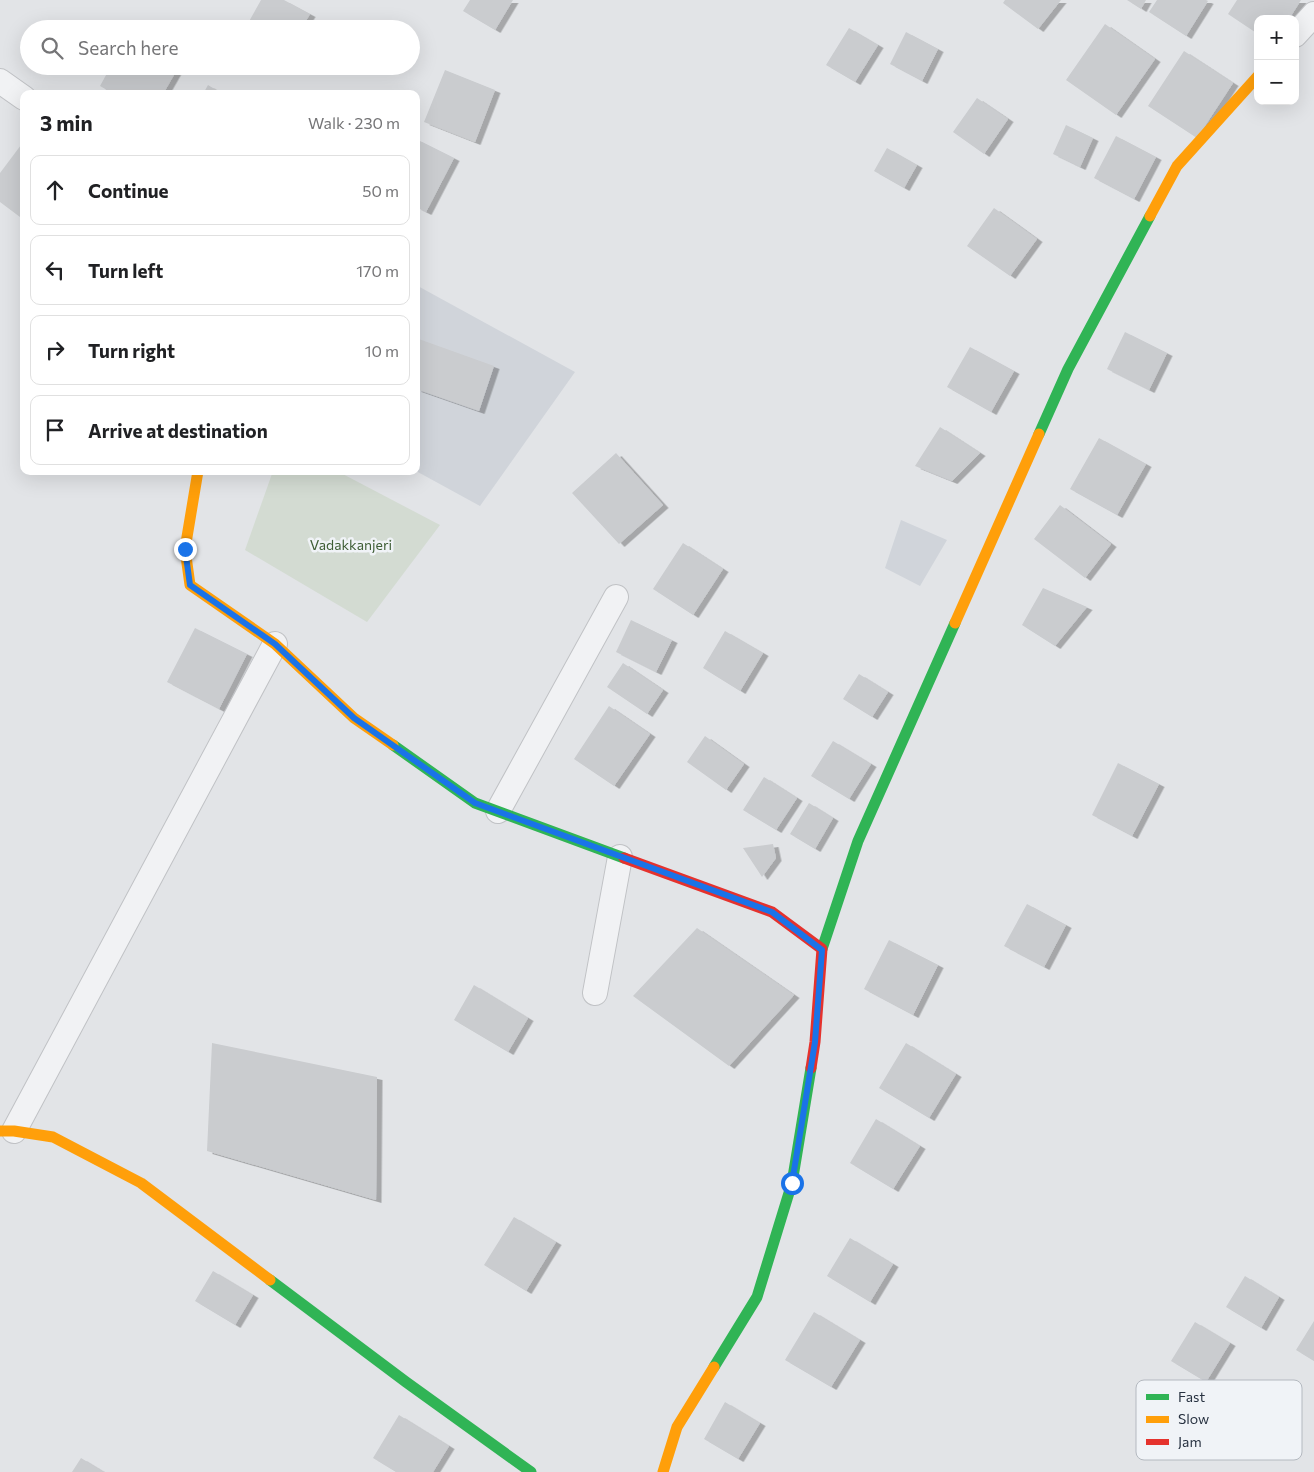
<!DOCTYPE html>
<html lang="en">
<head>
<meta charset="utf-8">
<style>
	:root { --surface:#fff; --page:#f6f6f6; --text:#202124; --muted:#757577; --line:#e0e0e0 }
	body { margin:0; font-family:Commissioner,sans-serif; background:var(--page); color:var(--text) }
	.controls { position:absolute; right:15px; top:15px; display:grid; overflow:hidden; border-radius:10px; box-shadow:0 5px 20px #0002 }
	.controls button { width:45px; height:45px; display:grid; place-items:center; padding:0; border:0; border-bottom:1px solid var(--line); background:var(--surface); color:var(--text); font:25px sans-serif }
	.stop { position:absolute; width:15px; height:15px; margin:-11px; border:4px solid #1a73e8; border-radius:50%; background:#fff }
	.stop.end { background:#1a73e8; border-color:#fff; box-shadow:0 1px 5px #0008 }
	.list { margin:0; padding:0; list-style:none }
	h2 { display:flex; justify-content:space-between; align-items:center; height:65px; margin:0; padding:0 20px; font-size:21px }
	h2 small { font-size:16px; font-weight:400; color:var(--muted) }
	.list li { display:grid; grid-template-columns:32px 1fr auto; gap:15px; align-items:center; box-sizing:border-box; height:70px; margin:0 10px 10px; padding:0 10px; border:1px solid var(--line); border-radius:10px }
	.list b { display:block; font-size:19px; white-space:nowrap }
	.list em { font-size:16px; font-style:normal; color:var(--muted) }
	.icon { flex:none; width:28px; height:28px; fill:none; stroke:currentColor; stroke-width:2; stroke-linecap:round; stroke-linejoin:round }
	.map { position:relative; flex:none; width:1314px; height:1472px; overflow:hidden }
	.search { position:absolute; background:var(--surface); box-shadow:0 5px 20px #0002; left:20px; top:20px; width:400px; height:55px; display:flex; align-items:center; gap:12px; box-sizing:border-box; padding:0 18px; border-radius:28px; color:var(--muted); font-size:19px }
	.panel { position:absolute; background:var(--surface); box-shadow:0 5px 20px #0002; left:20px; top:90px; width:400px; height:385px; border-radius:10px }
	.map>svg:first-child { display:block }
</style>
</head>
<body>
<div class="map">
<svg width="1314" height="1472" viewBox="0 0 1314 1472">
	<defs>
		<filter id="shadow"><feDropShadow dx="5.5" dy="3" stdDeviation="0" flood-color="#0004"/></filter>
	</defs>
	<rect width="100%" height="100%" fill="#e2e4e7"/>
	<path fill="#d0d4da" d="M416,285l159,87 -95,134 -64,-35z
		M901,520l46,20 -27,46 -35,-18z"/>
	<path fill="#d3dbd2" d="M273,471h64l103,54 -73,97 -122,-72z"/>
	<path fill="#cacccf" filter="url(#shadow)" d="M261,0h23l26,14 -9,15h-46l-8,-4z
		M470,0h43l-18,30 -32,-19z
		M1005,0h56l-23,29 -35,-26z
		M1127,0h19l-5,9z
		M1157,0h49l2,1 -22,35 -37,-24z
		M1237,0h64l-12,19h-31v15l-30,-20z
		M137,21l14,8h-18z
		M1105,24l50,35 -39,56 -50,-35z
		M849,28l29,17 -23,37 -29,-17z
		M906,32l32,17 -16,32 -32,-17z
		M1184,51l49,32 -36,55 -49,-32z
		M111,66h68l-16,28h-49l-14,-8z
		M445,70l50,20 -20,52 -51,-20z
		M208,85l15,9h-20z
		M977,98l31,21 -24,35 -31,-22z
		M1066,125l27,13 -13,29 -27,-13z
		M1116,136l40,21 -22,42 -40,-21z
		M416,139l38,19 -28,54 -10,-5z
		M21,145l3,2v73l-24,-18v-29z
		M887,148l30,17 -13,23 -30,-17z
		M994,208l43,31 -27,37 -43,-30z
		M1125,332l42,21 -18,37 -42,-21z
		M416,338l78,28 -15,45 -63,-22z
		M970,347l44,24 -23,41 -44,-25z
		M940,427l40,26 -28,28 -37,-15z
		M1099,438l47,26 -29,51 -47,-26z
		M616,453l47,52 -44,39 -47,-51z
		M1060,505l51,39 -26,34 -51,-39z
		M683,543l40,26 -30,46 -40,-26z
		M1043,588l44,19 -32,39 -33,-21z
		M631,620l41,20 -16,32 -40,-20z
		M195,628l52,26 -28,55 -52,-27z
		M725,631l38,22 -23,38 -37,-23z
		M623,663l40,27 -16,24 -40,-27z
		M859,674l29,18 -16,25 -29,-18z
		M609,706l41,28 -36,52 -40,-27z
		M705,736l39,28 -18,26 -39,-28z
		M833,741l38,23 -22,35 -38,-23z
		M1118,763l41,21 -27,52 -40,-21z
		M764,777l33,21 -21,32 -33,-20z
		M809,803l24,15 -18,31 -25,-15z
		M773,844l3,14 -14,19 -19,-29z
		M1027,904l39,21 -22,42 -40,-21z
		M697,928l97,67 -65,71 -96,-70z
		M889,940l49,25 -25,50 -49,-26z
		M474,985l54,33 -20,34 -54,-32z
		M212,1043l165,34 -1,123 -169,-49z
		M906,1043l50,31 -27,44 -50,-30z
		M876,1119l44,27 -27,43 -43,-26z
		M514,1217l42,25 -30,49 -42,-26z
		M850,1238l43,26 -23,38 -43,-26z
		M213,1271l40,24 -18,30 -40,-24z
		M1245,1276l34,21 -18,31 -35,-21z
		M814,1312l46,28 -29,47 -46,-27z
		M1314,1321v40l-18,-11z
		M1195,1322l35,21 -24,39 -35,-21z
		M725,1402l35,21 -22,36 -34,-20z
		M399,1415l50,31 -16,26h-37l-23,-14z
		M81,1458l23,14h-32z"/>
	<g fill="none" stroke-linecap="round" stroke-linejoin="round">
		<defs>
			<path id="street" d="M1295,35l19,-21
				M0,81l24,17
				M498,811l118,-214
				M595,993l25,-136
				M14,1131l261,-487"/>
		</defs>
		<use href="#street" stroke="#c0c2c5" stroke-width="26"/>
		<use href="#street" stroke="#f1f2f4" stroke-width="24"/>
		<path stroke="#30b455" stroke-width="11" d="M1039,434l29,-65 82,-153
			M393,745l82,58 149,55
			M822,949l36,-108 97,-218
			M270,1280l136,102 125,90
			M714,1367l43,-70 35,-114 19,-115"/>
		<path stroke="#ff9f0a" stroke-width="11" d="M1150,216l27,-50 81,-90
			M198,471l-13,78 5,36 85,59 79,74 39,27
			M955,623l84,-189
			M0,1131h14l39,6 88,46 129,97
			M663,1472l14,-45 37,-60"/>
		<path stroke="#e5322d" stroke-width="11" d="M624,858l148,54 50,37 -7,93 -4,26"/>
	</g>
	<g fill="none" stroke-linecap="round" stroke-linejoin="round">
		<path stroke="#1a73e8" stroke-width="6" d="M185,549l5,36 85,59 79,74 121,85 297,109 50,38 -7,92 -23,141"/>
	</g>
	<g text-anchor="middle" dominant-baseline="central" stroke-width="5" stroke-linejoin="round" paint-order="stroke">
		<g font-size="14" fill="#3e5d35" stroke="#f0f3f7">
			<text x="351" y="544">Vadakkanjeri</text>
		</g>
	</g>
	<rect x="1136" y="1380" width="166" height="80" rx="8" fill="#f0f3f7" stroke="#b4b9c0" stroke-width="1"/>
	<rect x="1146" y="1394" width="23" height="6" fill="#30b455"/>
	<rect x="1146" y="1416" width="23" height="7" fill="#ff9f0a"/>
	<rect x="1146" y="1439" width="23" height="6" fill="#e5322d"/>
	<g font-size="14" fill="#283241">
		<text x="1178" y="1402">Fast</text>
		<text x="1178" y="1424">Slow</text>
		<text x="1178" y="1447">Jam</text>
	</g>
</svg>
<div class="controls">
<button>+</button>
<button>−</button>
</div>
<div class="stop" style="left:792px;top:1183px"></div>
<div class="stop end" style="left:185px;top:549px"></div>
<div class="search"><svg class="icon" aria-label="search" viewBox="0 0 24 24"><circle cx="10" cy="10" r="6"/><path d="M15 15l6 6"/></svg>Search here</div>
<section class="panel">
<h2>3 min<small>Walk · 230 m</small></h2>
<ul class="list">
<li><svg class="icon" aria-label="ahead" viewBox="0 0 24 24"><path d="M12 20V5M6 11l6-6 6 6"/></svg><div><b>Continue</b></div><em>50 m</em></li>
<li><svg class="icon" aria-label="left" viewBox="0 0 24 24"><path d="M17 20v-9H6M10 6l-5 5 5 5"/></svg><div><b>Turn left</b></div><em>170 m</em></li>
<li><svg class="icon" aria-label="right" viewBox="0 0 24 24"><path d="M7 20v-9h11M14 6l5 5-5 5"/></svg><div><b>Turn right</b></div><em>10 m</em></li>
<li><svg class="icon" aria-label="arrive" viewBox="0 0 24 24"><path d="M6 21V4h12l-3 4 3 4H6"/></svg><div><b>Arrive at destination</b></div></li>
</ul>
</section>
</div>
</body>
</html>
